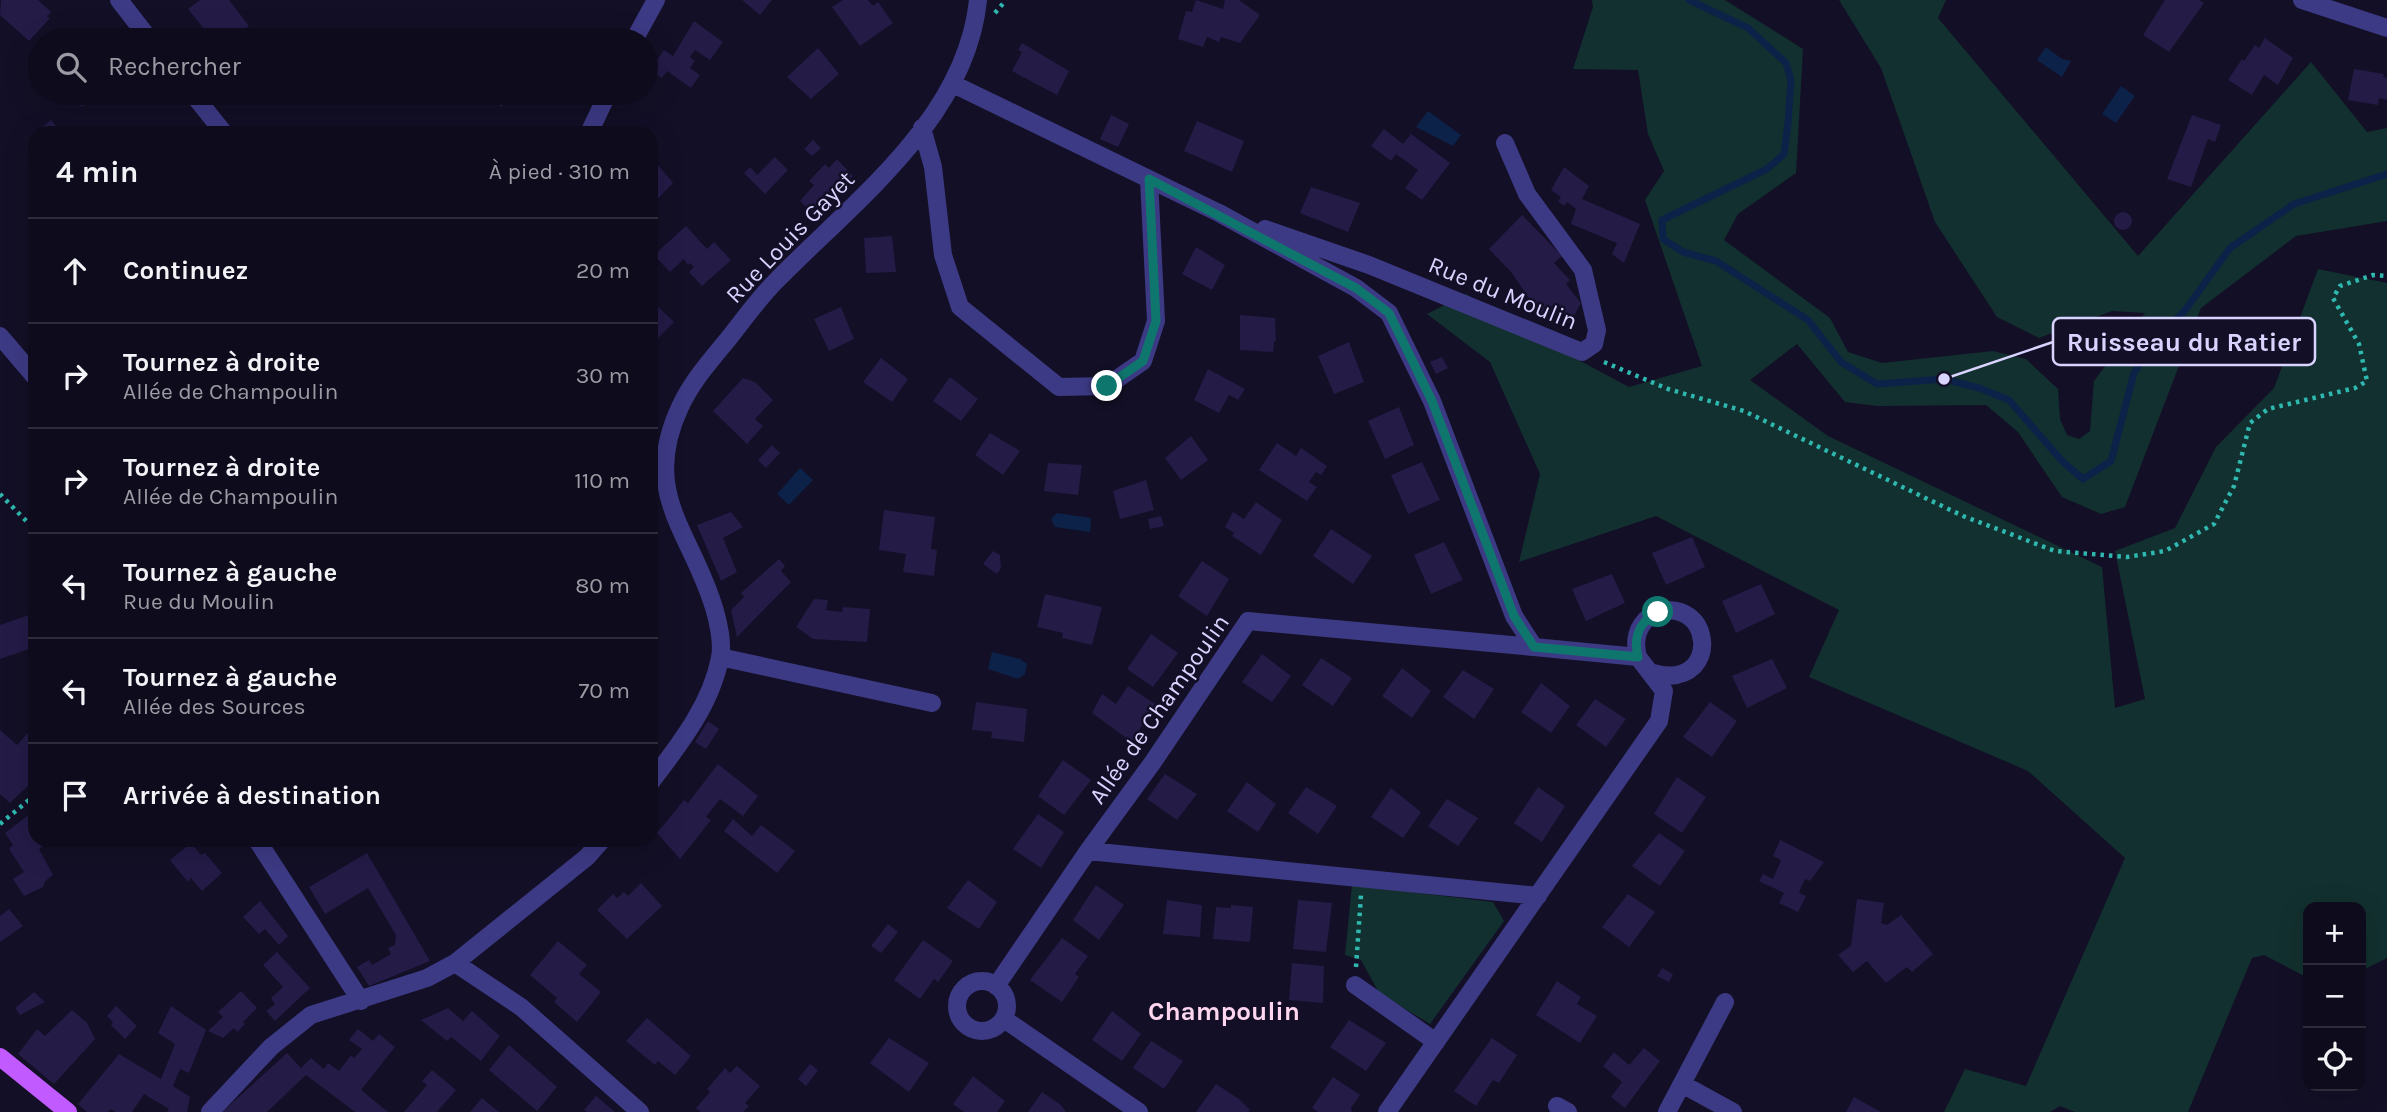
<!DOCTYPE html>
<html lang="fr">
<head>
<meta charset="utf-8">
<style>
	:root { --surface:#0e0b1c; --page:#171425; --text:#f1f3f6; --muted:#9b9ba3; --line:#2e2b3b }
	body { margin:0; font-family:Karla,sans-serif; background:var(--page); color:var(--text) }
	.controls { position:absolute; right:21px; bottom:21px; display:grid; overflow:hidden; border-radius:14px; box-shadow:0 7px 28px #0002 }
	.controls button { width:63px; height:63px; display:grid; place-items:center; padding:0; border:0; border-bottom:2px solid var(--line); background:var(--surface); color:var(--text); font:35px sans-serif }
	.stop { position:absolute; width:21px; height:21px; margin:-16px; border:5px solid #0f766e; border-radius:50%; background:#fff }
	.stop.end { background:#0f766e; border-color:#fff; box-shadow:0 2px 7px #0008 }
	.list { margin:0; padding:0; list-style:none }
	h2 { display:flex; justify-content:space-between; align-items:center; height:91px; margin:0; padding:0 28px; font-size:30px }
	h2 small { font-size:23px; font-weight:400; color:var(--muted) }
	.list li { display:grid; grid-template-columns:46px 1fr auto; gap:21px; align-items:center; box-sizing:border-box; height:105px; padding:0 28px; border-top:2px solid var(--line) }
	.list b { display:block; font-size:26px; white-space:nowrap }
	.list p { margin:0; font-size:23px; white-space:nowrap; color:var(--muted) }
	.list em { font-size:23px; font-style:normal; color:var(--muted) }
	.icon { flex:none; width:38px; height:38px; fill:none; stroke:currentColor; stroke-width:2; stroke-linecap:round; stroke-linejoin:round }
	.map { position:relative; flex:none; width:2387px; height:1112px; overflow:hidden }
	.search { position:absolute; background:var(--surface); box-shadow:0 7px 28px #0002; left:28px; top:28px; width:630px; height:77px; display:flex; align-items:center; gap:18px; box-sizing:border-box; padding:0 24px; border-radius:38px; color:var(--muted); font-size:26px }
	.panel { position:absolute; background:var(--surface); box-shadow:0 7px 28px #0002; left:28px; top:126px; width:630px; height:721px; border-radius:21px }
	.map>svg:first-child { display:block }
</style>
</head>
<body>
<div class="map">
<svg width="2387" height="1112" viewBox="0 0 2387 1112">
	<rect width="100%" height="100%" fill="#130f26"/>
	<path fill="#12302f" d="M1592,0h133l78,49 -7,124 -58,41 -14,26 106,78 18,34 34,11 111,-12 33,8 32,30 2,30 7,16 12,4 11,-8 4,-50 51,-68 -33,-2 -73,27 -42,-21 -62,-95 -54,-154 -42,-68h107l-8,18 200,238 173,-194 56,70 20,-4v93l-91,15 -95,72 -76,199 -24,7 -39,-17 -44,-65 -32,-27 -109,1 -32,-4 -48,-58 -47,36 78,56 274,131 13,141 30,-9 -30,-148 60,-23 41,-81 58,-59 44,-119 69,14v675l-26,13v-64h-53v71l-44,-23 -12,3 -64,154h-113l-15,-6 -10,6h-106l21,-43 61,17 99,-228 -97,-87 -219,-94 30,-67 -183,-94 -137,46 21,-88 -50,-112 -63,-48 39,-20 49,32 114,61 73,-21 -57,-166 19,-29 -16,-37 -10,-64 -65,-1 20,-62z
		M1352,885l141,17 11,19 -74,103 -51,-31 -18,-33 -16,-5z"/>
	<path fill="#0c2248" d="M2046,47l16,12 9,2 -9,16 -25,-17z
		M2121,86l14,10 -19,27 -14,-9z
		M1428,111l33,24 -8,11 -37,-19z
		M800,468l13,12 -24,25 -12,-11z
		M1057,513l34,5 -1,14 -35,-5 -4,-8z
		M992,652l28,7 7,5 -2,10 -7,5 -30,-10z"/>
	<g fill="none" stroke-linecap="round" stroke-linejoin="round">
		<path stroke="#0c2248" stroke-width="7" d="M1689,0l59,28 38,35 5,17 -3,43 -4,31 -17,15 -105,51 1,19 20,13 33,9 92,59 33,42 36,22 67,-5 35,9 30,12 54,62 20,17 28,-18 23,-88 14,-23 38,-41 44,-61 64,-44 93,-30"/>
	</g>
	<path fill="#241b47" d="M1,0h37l13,12 -4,5 3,1 -21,23 -29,-26z
		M200,0h29l20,26 -18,14h-18l-25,-31z
		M742,0h30l-12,15z
		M843,0h25l5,6 5,-4 15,21 -33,23 -28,-39z
		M1196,0l27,9 2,-9h14l21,15 -20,28 -19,-6 -2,5 -12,-5 -4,10 -25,-8 8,-28 6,1z
		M2165,0h34l5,3 -35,49 -26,-17z
		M694,21l29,21 -13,18 -15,-10 -5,7 5,4 -5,7 10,7 -9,13 -24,-17 -5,7 -12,-8 14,-20 9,6z
		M2265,38l28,20 -15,27 -14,-10 -12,20 -24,-15 14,-21 2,2 11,-16 4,3z
		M1022,43l47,28 -12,24 -45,-24 10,-19 -4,-2z
		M818,48l21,26 -28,25 -24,-22z
		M2354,69l30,5 -1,3 4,1v22l-8,-2 -1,7 -30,-5z
		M66,93h29l-13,14z
		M490,93h29l-18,14z
		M1111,115l18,9 -11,23 -18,-8z
		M2192,115l29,10 -6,17 -7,-3 -17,48 -24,-8z
		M51,120l11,13h-23l-1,-2z
		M1197,121l47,20 -12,31 -48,-21z
		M1384,129l19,15 8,-10 39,29 -28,37 -17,-12 13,-18 -22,-16 -5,7 -20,-15z
		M813,140l8,8 -9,8 -8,-7z
		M651,157l22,26 -22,23z
		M775,157l13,13 -23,24 -21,-21 6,-6 7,8z
		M837,159l16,17 -38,40 -15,-15 14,-16 -5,-4 16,-17 4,4z
		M1564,167l25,19 -7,13 58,25 -16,39 -12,-9 5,-11 -46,-19 5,-15 -9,-7 -3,4 -6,-5 3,-4 -10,-7z
		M1311,187l49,16 -12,29 -48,-19z
		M2114 221a9 9 0 1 1 18 0a9 9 0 1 1-18 0Z
		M1522,215l40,41 -8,7 16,17 -4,4 15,19 -11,20 -14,-14 -12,11 -33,-48 -22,-23z
		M686,226l21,23 7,-7 17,18 -29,26 -13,-14 5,-5 -4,-4 -2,2 -4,-6 -14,13 -16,-17z
		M892,236l4,36 -30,1 -2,-35z
		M1196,247l29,18 -13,25 -30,-16z
		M651,300l23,22 -23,23z
		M841,307l13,32 -25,12 -15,-32z
		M1240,315l35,3 1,23h-2l-1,11 -33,-2z
		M1349,342l15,40 -30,12 -16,-38z
		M1442,357l6,11 -12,6 -6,-12z
		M881,358l27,21 -16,23 -29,-20z
		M1208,369l37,20 -7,11 -9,-5 -10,18 -25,-13z
		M950,377l28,22 -17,22 -28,-20z
		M743,378l12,4 18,18 -18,19 8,7 -16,18 -34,-33z
		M1399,407l15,38 -29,14 -17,-38z
		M990,433l30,18 -17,24 -28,-20z
		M1191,436l17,24 -27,20 -16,-22z
		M1277,443l19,13 5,-8 26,18 -6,9 -5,-3 -7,10 8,5 -10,14 -48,-31z
		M772,445l8,8 -14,15 -8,-8z
		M35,448v36h-2l-5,-35z
		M1422,462l18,38 -32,14 -17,-39z
		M1048,463l34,2 -4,30 -34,-4z
		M1146,480l8,30 -34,9 -7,-28z
		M1256,502l26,18 -21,35 -29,-19 2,-3 -9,-6 8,-15 11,7z
		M884,510l51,7 -4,32 6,1 -3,26 -31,-4 3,-18 -27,-4z
		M731,512l12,15 -20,11 14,34 -16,9 -24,-56z
		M1161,516l3,10 -14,3 -2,-10z
		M1331,529l41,27 -19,28 -40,-28z
		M1692,537l13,30 -39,18 -14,-32z
		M1444,542l19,38 -32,14 -17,-39z
		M993,551l7,4 1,13 -4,6 -14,-10z
		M779,559l6,7 -4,5 10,11 -54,55 -6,-27 13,-13 -3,-4z
		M1202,561l27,18 -22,37 -29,-20z
		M1612,574l13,29 -39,18 -14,-32z
		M1761,584l14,30 -39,19 -14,-32z
		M1045,594l57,13 -10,38 -30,-7 1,-5 -26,-6z
		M814,599l14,1 -2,10 16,2 1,-5 27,2 -3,33 -54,-3 -17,-12z
		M35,613v34l-35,12v-34z
		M1151,634l27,19 -25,34 -26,-18z
		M1262,654l29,22 -19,26 -30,-20z
		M1321,658l31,20 -19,28 -31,-21z
		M1772,659l15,29 -40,20 -15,-32z
		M1402,668l29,23 -19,27 -30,-22z
		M1463,670l31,19 -20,30 -31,-22z
		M1541,683l29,23 -19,27 -30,-21z
		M1128,686l27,18 -23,38 -40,-29 10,-19 14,10z
		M1595,699l31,20 -20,28 -30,-22z
		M976,702l51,7 -3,33 -33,-4 1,-6 -20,-2z
		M1710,702l27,19 -25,36 -29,-20z
		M708,721l11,8 -13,20 -11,-7z
		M35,725v54l-25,24 -10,-9v-64l17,15z
		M1063,760l28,20 -27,35 -26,-19z
		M718,764l40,32 -15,20 -23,-17 -14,18 5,3 -31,39 -23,-26 27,-33 4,3z
		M1165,774l32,20 -20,26 -30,-21z
		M1677,777l29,20 -24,36 -28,-19z
		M1247,782l29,22 -18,28 -31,-21z
		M1306,787l31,19 -19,28 -30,-21z
		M1538,787l27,19 -23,36 -28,-19z
		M1391,788l30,24 -18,26 -32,-21z
		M1447,799l31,19 -20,28 -30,-20z
		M31,813l4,7v20l8,6 -4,3 14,26 -8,6 -2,6 -19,9 -11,-17 11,-7 -15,-23 4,-4 -8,-12z
		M1038,814l26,18 -23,36 -28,-19z
		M733,819l19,17 9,-11 34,26 -18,22 -53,-42z
		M1659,833l26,18 -25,35 -28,-20z
		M1780,840l44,22 -14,19 -5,-2 -6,14 7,3 -8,16 -19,-9 5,-10 -25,-12 4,-7 10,5 8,-19 -8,-4z
		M191,843l10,12 4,-2 17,20 -20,18 -11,-13 -3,4 -18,-22z
		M367,853l63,108 -61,25 -12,-19 12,-7 3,5 19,-11 -3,-6 7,-3 1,-10 -28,-47 -43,26 -16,-27z
		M968,880l29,22 -18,27 -32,-21z
		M641,883l21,23 -35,33 -30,-29 16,-16 4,4 7,-6 4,4z
		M1096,885l28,20 -25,35 -26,-20z
		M1628,894l27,18 -26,35 -27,-20z
		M1857,899l27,4 -3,20 6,2 14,-10 32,39 -21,18 -5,-5 -21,16 -19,-22 -14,11 -15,-17 13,-9z
		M1167,900l35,5 -2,32 -37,-3z
		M1298,900l34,3 -6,49 -33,-3z
		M260,901l28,35 -9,9 -14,-16 -6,5 -16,-17z
		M1231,905l22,2 -3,35 -37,-3 3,-32 15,1z
		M9,909l14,17 -23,16v-26z
		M888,924l10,8 -17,21 -10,-7z
		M1062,938l26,18 -13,18 4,3 -17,25 -32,-22z
		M923,940l30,21 -15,21 -4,-3 -14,20 -26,-19z
		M558,941l29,24 -8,9 22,18 -24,30 -23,-20 3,-4 -27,-23z
		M277,952l33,36 -35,33 -9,-10 9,-7 -4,-6 12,-11 -20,-22z
		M1292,963l32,3 -1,37 -34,-3z
		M1662,968l11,6 -4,8 -12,-6z
		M1557,981l24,16 -4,7 20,12 -17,27 -44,-28z
		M241,991l16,17 -14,14 2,2 -8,8 -3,-4 -11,10 -15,-7 15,-14 -5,-5z
		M34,992l11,10 -25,13 -5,-7z
		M116,1006l21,20 -12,13 -14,-14 2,-3 -6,-6z
		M171,1006l35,24 -17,43 -9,-4 -7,17 17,11 -3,15h-20l2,-3 -25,-15 -12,18h-17l-4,-3 -3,3h-21l-9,-8 41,-50 42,25 14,-35 -17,-11z
		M448,1008l15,13 9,-10 28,25 -19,25 -30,-24 -4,4 -26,-21z
		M72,1010l15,13 8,16 -41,45 -36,-30 19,-25 8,7z
		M1112,1011l29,23 -19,27 -30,-21z
		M647,1018l44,38 -16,19 -17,-14 -3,4 -29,-24z
		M1349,1020l37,23 -20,28 -36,-24z
		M358,1029l15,12 6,-7 16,13 -34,43 27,22h-33l-49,-37 -39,37h-45l65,-59 14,15 10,-10 13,11 4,-6 11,8 12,-16 3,3 8,-9 -13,-9z
		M889,1038l40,25 -20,29 -39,-29z
		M1492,1038l25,17 -18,28 -6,-3 -17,26 -22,-15z
		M1151,1041l32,20 -19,28 -31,-21z
		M509,1045l48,42 -20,24 -48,-41z
		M1644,1048l16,13 -35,47 -14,-11 11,-15 -19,-16 11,-14 15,13z
		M810,1064l8,6 -12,16 -8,-7z
		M737,1066l23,20 -15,17 4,3 -6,6h-42l-5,-4 14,-16 -3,-3 18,-21 5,5z
		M432,1070l24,20 -19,22h-33l23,-27 -5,-4z
		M973,1076l32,25 -8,11h-33l-11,-8z
		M1333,1077l27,18 -9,13 1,4h-34l-6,-4z
		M1216,1084l23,15 11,11 -2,2h-52z
		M1042,1092l19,13 5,7h-38z
		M596,1096l19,16h-28l-3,-2z
		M1854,1097l27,15h-35z
		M482,1098l17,14h-29z"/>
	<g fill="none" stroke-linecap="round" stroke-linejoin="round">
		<path stroke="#2fb8b0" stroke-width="4.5" stroke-dasharray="3.5 5" stroke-linecap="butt" d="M995,13l11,-13
			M1604,362l64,27 76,22 219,105 92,35 72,6 38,-6 49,-27 20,-38 16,-63 18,-14 87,-21 12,-7 -8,-37 -26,-46 7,-12 33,-11 14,1
			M0,494l35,36
			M0,824l35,-29
			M1356,967l5,-72"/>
		<path stroke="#3d3a85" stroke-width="18" d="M119,0l31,40
			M2302,0l85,28
			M634,40l22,-40
			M953,84l266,129 137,75 33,25 43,88 82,215 20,31 104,10 26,34 -5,30 -272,391
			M192,93l32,40
			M922,128l11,39 10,88 17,52 99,80 48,-1 36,-25 13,-40 -7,-142
			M589,133l19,-40
			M1265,229l104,36 213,87 12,-8 3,-14 -14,-60 -56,-76 -22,-51
			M0,336l35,41
			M720,657l212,46
			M1638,657c-14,-53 59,-64 64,-16 1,9 -2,18 -8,25 -12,12 -27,11 -41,7
			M651,782c28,-37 60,-77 69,-124 3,-15 -1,-32 -5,-47 -22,-78 -76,-116 -35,-204 12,-26 31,-47 49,-69 15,-19 30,-40 47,-57 78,-80 190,-162 202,-281
			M257,840l104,161
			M1088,851l65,-89 95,-141 286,26
			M455,963l66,44 119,105
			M957 1006a25 25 0 1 1 50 0a25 25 0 1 1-50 0Z
			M1355,985l81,57
			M996,986l92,-135 450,45
			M1004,1019l135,93
			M1682,1084l51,28
			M1557,1106l11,6
			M210,1112l61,-65 40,-32 116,-37 28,-15 132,-106 15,-17
			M1667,1112l58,-110"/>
		<path stroke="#c25bff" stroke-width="18" d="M0,1057l68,55"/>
	</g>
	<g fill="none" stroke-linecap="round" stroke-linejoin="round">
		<path stroke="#0f766e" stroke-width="9" d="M1107,386l36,-25 13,-40 -7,-142 207,109 33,25 43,88 82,215 20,31 104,10c-5,-21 1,-35 20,-45"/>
	</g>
	<g text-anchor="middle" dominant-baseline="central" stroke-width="5" stroke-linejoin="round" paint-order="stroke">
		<g font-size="24" fill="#d9d4ff" stroke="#130f26">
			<text transform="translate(790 237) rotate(-46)">Rue Louis Gayet</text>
			<text transform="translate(1503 293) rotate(22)">Rue du Moulin</text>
			<text transform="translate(1159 709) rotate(-55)">Allée de Champoulin</text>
		</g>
		<g font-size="26" font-weight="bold" fill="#ffd6f0" stroke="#130f26">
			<text x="1224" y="1011">Champoulin</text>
		</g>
	</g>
	<path fill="none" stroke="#d9d4ff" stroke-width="2.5" d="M1944 379L2053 342"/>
	<circle fill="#d9d4ff" stroke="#130f26" stroke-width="2.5" cx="1944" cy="379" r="7"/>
	<rect fill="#130f26" stroke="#d9d4ff" stroke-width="2.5" x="2053" y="318" width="262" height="47" rx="7"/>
	<g font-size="26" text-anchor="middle" font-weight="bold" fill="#d9d4ff">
		<text x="2184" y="351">Ruisseau du Ratier</text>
	</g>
</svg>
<div class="controls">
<button>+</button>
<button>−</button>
<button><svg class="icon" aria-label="locate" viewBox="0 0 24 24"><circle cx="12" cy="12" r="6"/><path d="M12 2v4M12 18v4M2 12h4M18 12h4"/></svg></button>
</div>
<div class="stop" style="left:1658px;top:612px"></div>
<div class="stop end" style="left:1107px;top:386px"></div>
<div class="search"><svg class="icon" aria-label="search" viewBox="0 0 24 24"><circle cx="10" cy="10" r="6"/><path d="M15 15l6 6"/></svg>Rechercher</div>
<section class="panel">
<h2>4 min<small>À pied · 310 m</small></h2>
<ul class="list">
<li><svg class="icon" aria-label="ahead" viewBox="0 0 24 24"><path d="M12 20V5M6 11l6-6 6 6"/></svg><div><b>Continuez</b></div><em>20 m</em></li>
<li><svg class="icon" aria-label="right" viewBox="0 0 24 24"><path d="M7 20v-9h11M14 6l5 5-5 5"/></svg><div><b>Tournez à droite</b><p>Allée de Champoulin</p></div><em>30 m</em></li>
<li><svg class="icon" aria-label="right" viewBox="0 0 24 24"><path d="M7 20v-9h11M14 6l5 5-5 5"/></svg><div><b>Tournez à droite</b><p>Allée de Champoulin</p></div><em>110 m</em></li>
<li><svg class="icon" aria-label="left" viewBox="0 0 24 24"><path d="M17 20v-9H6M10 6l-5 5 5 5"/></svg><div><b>Tournez à gauche</b><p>Rue du Moulin</p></div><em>80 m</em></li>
<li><svg class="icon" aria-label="left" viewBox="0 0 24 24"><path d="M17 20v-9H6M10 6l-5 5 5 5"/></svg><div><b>Tournez à gauche</b><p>Allée des Sources</p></div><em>70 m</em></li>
<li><svg class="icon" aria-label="arrive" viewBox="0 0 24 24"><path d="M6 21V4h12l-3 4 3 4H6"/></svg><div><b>Arrivée à destination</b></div></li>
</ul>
</section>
</div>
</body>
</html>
